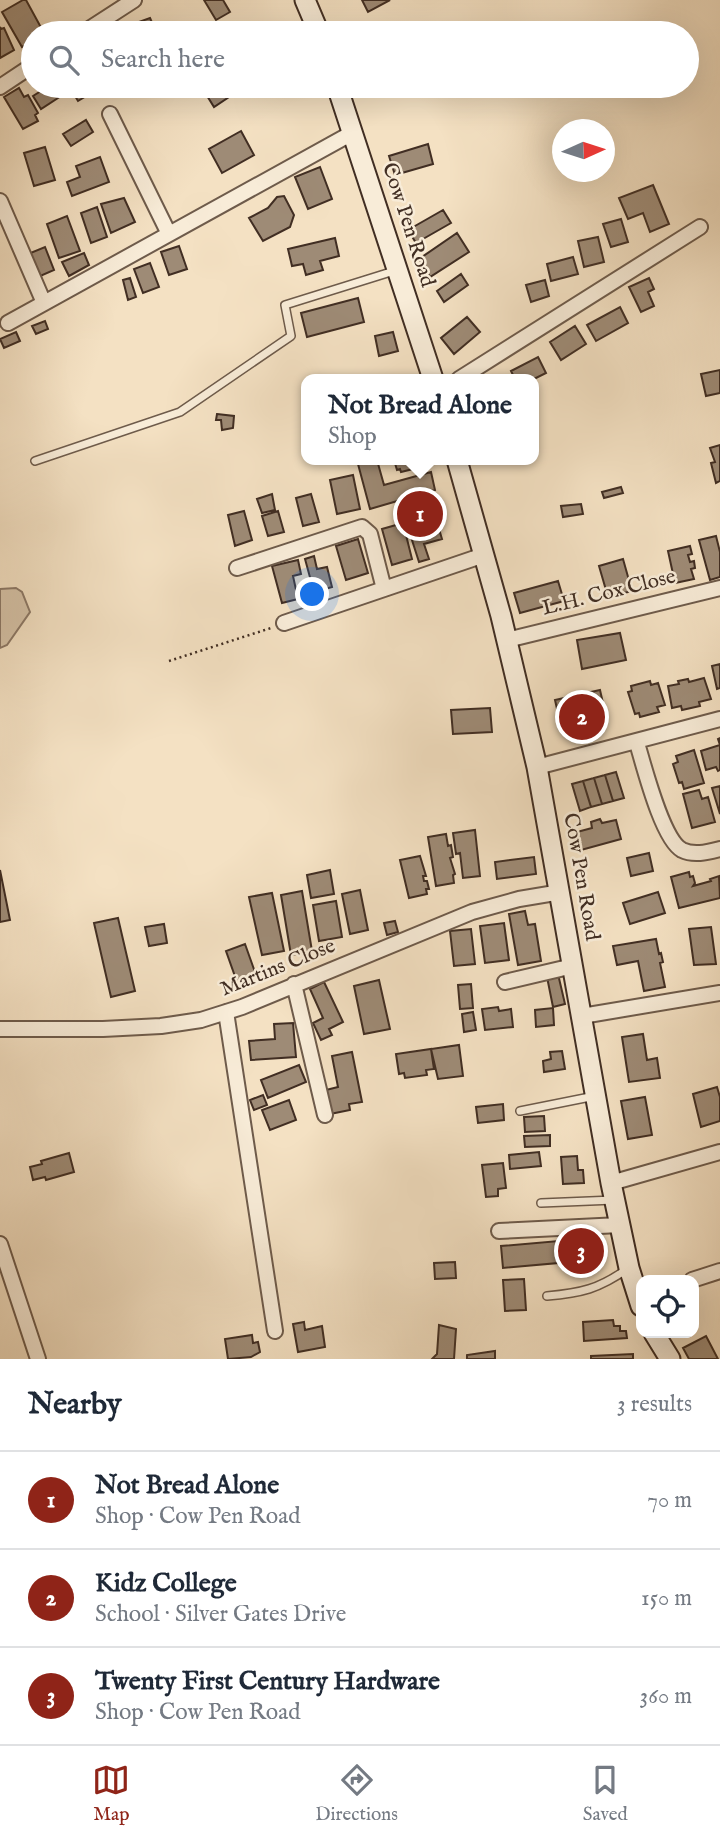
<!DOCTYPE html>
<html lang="en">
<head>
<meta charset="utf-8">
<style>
	:root { --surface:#fff; --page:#f6f6f7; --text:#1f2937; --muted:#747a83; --line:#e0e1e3; --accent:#8f2418 }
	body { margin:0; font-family:"IM FELL English",serif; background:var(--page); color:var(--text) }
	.controls { position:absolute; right:21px; bottom:21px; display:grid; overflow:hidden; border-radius:14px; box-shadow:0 7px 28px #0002 }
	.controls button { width:63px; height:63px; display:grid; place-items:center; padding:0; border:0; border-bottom:2px solid var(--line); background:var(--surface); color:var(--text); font:35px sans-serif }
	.compass { position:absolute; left:552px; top:119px; width:63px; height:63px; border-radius:50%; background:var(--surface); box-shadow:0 7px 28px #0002; rotate:87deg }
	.you { position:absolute; left:313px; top:595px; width:24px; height:24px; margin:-18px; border:5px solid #fff; border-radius:50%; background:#1a73e8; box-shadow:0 0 0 10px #1a73e833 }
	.badge { display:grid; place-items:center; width:46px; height:46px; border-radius:50%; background:var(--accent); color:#fff; font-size:23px; font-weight:700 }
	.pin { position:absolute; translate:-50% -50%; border:4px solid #fff; box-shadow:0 2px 7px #0006 }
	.popup { position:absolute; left:301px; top:374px; width:238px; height:91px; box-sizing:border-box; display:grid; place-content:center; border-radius:14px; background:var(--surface); filter:drop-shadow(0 2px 5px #0005); font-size:23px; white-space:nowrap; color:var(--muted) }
	.popup b { font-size:26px; color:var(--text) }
	.popup::after { content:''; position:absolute; left:50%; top:100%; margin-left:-14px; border:14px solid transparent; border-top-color:var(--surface) }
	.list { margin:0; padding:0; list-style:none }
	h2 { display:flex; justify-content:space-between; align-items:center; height:91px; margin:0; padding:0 28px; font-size:30px }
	h2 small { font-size:23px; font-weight:400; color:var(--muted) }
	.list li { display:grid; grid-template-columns:46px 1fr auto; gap:21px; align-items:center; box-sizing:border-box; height:98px; padding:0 28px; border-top:2px solid var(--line) }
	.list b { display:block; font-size:26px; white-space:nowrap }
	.list p { margin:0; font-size:23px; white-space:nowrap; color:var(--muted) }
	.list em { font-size:23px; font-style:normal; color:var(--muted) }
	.icon { flex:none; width:38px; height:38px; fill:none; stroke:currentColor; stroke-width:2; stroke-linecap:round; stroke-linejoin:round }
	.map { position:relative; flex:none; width:720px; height:1359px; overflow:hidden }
	.search { position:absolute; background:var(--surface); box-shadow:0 7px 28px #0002; left:21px; right:21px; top:21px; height:77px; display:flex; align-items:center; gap:18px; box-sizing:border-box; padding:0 24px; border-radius:38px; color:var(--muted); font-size:26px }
	.sheet { height:385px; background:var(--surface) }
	nav { display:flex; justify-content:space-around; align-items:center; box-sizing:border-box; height:98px; border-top:2px solid var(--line); background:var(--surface); font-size:19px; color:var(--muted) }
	nav a { display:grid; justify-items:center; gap:4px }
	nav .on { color:var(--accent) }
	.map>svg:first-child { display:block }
</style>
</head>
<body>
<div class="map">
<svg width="720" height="1359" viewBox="0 0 720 1359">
	<rect width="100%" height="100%" fill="#f4e1c3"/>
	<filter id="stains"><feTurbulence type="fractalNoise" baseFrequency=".00286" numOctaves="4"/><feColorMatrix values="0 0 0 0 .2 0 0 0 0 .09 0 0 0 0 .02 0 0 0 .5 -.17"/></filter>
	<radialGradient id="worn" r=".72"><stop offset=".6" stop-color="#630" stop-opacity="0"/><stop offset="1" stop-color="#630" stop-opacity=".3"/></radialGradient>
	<path fill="#d6c3a8" stroke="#8c7866" stroke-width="2" d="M16,588l6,4 8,20 -23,33 -7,3v-59z"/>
	<path fill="#9e8b76" stroke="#412e23" stroke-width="2" d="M23,0h3l18,33h-11v7l-11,7 -20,-35z
		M204,0h19l7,12 -14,8z
		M362,0h28l-22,12z
		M150,18l3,7 6,-2 3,10h-29l3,-1 -3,-8z
		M0,27l1,2 3,-1 10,22 -14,8z
		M49,86h5l7,10 -20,13 -8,-13z
		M69,86h34l-25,15z
		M201,86h38l2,3 -27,18z
		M19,88l5,9 4,-2 10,18 -3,2 3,6 -15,8 -19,-32z
		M86,120l7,12 -22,14 -8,-12z
		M241,131l13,24 -32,18 -13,-24z
		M428,144l5,20 -38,11 -6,-19z
		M45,147l10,33 -21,6 -10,-33z
		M100,157l9,25 -37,14 -5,-14 13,-5 -4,-11z
		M320,167l12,32 -24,10 -13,-32z
		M653,185l16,39 -19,8 -7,-19 -15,6 -9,-21z
		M284,196l10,19 -4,12 -27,14 -14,-23 19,-10 9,-11z
		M124,198l11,24 -24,11 -10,-29z
		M97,207l10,30 -16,6 -10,-30z
		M443,210l8,13 -35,20 -8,-13z
		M67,216l13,35 -21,7 -12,-34z
		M621,219l7,23 -17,5 -8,-23z
		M457,233l12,19 -39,25 -11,-18z
		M598,237l6,25 -20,5 -6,-26z
		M335,238l4,18 -19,5 3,9 -17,5 -3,-11 -11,2 -4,-17z
		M179,246l8,23 -18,6 -8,-23z
		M45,247l9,23 -16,7 -10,-23z
		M84,253l5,12 -20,11 -7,-14z
		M573,257l5,17 -27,7 -4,-17z
		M150,263l9,24 -16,6 -9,-24z
		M461,274l7,11 -24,17 -7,-11z
		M130,278l6,19 -8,3 -5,-20z
		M649,278l5,11 -6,3 6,14 -13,6 -12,-25z
		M545,280l4,16 -18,6 -5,-17z
		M358,298l6,24 -57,15 -6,-24z
		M620,307l8,16 -32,18 -9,-16z
		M467,317l13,15 -26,22 -13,-16z
		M45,321l3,8 -12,5 -4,-8z
		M575,326l11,18 -25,16 -11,-18z
		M16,332l4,9 -16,7 -4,-9z
		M393,332l5,19 -19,5 -4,-20z
		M538,357l8,16 -12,6h-19l-4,-8z
		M720,370v23l-14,3 -5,-22z
		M217,414l17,2 -1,12 -11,2 -1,-10h-5z
		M720,445v36l-4,2 -5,-20 4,-1 -5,-14z
		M377,460l7,25 47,-13 4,18 -65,19 -12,-45z
		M394,460h38l-8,3 1,3 -24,6 -1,-3 -3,1z
		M353,475l7,34 -23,5 -7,-34z
		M621,487l2,6 -19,5 -2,-6z
		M272,494l3,16 -13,3 -5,-14z
		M311,494l8,28 -16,4 -7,-28z
		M431,502l5,16 -27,8 -5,-16z
		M581,504l2,10 -20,3 -2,-11z
		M244,511l8,29 -17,6 -7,-31z
		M278,511l6,21 -16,4 -6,-20z
		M403,523l9,36 -20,6 -10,-36z
		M439,529l3,10 -18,5 5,15 -10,3 -8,-25z
		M716,536l4,16v25l-10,3 -11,-40z
		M358,539l10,34 -22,7 -10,-34z
		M690,546l2,8 -4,1 2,7 4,-1 1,7 -4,1 3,10 -19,4 -7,-32z
		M314,556l3,13 10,-2 5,20 -18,5 -9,-33z
		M623,559l9,32 -24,6 -9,-31z
		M298,560l3,14 -8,2 5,23 -16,4 -10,-37z
		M558,581l6,20 -44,12 -6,-20z
		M620,633l6,27 -44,9 -5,-29z
		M720,664v24l-3,1 -5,-23z
		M704,678l7,21 -12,3 1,4 -18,4 -1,-4 -9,2 -4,-22 11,-2 -1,-3 10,-2 1,3z
		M650,681l1,4 7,-2 7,22 -8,2 2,5 -19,5 -1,-4 -4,1 -7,-22 4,-1 -1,-5z
		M600,690l5,22 -45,10 -5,-22z
		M490,708l2,24 -39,2 -2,-24z
		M720,738v32l-2,1 -2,-4 -10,3 -5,-19 19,-6 -2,-6z
		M694,750l10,33 -20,6 -2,-7 -3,1 -6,-19 5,-2 -2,-6z
		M616,772l8,26 -11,3 -8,-26z
		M605,775l8,26 -11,3 -8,-26z
		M594,778l8,26 -11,3 -8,-26z
		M583,781l8,26 -11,4 -8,-27z
		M720,786v28l-8,-26z
		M699,790l3,9 6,-2 7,25 -23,6 -9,-34z
		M600,819l2,4 14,-3 5,19 -40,11 -4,-18 15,-4 -1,-6z
		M475,830l5,46 -17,2 -3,-25 -4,1 -3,-21z
		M446,834l2,12 3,-1 2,12 -3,1 5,16 -2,1 1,8 -18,3 -8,-49z
		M649,853l4,18 -22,5 -4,-18z
		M420,856l6,20h-3l1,5h3l2,8h-3l1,5 -18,4 -9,-38z
		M534,857l2,17 -39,5 -2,-17z
		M0,870l10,50 -10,2z
		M330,870l4,24 -23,4 -4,-23z
		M689,872l1,5 3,-1 2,7 -2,3 18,-5 -1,-2 9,-3 1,22 -41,10 -8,-31z
		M360,890l8,40 -18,4 -8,-40z
		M302,891l10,60 -21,4 -10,-60z
		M658,892l7,21 -35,11 -7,-21z
		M272,893l12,58 -22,4 -13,-58z
		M336,901l6,36 -23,4 -6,-36z
		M525,911l3,14 7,-1 6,37 -23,4 -9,-51z
		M118,918l17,73 -24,6 -17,-74z
		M395,921l3,11 -11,3 -3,-12z
		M504,923l5,37 -24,3 -5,-37z
		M164,924l3,19 -18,3 -4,-19z
		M711,927l5,37 -22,1 -5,-36z
		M471,929l4,35 -21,2 -4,-35z
		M656,939l3,15 2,-1 2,9 -3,1 5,24 -21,4 -6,-30 -21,4 -4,-19z
		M245,944l11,31 -19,7 -11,-31z
		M558,974l7,30 -12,3 -6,-30z
		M379,980l11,49 -26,5 -10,-48z
		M324,982l19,40 -14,7 3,6 -11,5 -8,-17 10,-5 -13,-29z
		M471,984l2,24 -13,1 -2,-24z
		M498,1007l1,4 12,-2 2,18 -28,3 -3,-21z
		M553,1008l1,17 -18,2 -1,-17z
		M473,1012l3,18 -12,2 -2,-18z
		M293,1023l3,34 -45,3 -2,-19 26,-2 -1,-15z
		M643,1034l4,26 10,-2 3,20 -31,4 -7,-45z
		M459,1045l4,31 -25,3 -7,-30z
		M431,1049l3,20 -8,1 1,5 -22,3 -1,-5 -5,1 -3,-20z
		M562,1051l3,18 -21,3 -1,-11 8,-2 -1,-7z
		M352,1052l10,50 -13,2 1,6 -20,4 -4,-24 12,-3 -6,-31z
		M299,1065l7,17 -38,16 -7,-18z
		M717,1087l3,10v24l-19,6 -8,-33z
		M263,1095l4,10 -13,5 -4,-10z
		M645,1097l7,38 -24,4 -7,-38z
		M289,1100l7,20 -26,10 -8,-20z
		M503,1104l1,16 -26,3 -2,-16z
		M544,1116l1,15 -20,1 -1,-15z
		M550,1135v11l-25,1 -1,-11z
		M539,1152l2,14 -31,3 -1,-14z
		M69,1153l5,19 -28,8 -1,-3 -12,3 -3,-13 12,-3 -1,-3z
		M577,1156l1,14h5l1,13 -21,1 -2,-27z
		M503,1163l3,25 -8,1v7l-12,1 -4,-32z
		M570,1240l2,19 -15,1 1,3 -55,5 -2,-22z
		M599,1242l2,20 -26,2 -2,-20z
		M455,1262l1,16 -21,1 -1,-16z
		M524,1279l2,31 -21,1 -2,-31z
		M613,1320l1,6h6v5h6l1,7 -43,3 -1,-19z
		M304,1322l1,8 17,-4 3,21 -27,5 -5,-28z
		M439,1325l17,4 -2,30h-22l5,-5z
		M252,1335l1,8 5,-1 2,10 -9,5 -23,2 -3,-20z
		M706,1336l12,23h-29l-6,-11z
		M495,1351v8h-28v-4z
		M633,1354v5h-42v-3z"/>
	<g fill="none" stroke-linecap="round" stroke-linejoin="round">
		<defs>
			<path id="lane" d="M35,461l145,-49 111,-76 -6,-31 109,-34
				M520,1111l75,-15
				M541,1203l73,-3
				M547,1296c34,-3 52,-7 80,-27"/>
			<path id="street" d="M83,33l51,-33
				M0,87l33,-22
				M110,114l59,120
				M0,201l44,102
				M8,323l346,-191
				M459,379l241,-152
				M237,568l125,-41 8,7 14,55
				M284,623l200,-68
				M507,640l213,-52
				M637,743c7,23 25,96 45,107 12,6 26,2 38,-1
				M537,767l183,-48
				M505,982l68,-16
				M294,984l31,131
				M226,1012l49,319
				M582,1016l138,-23
				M0,1029h103l58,-3 40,-6 41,-13 230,-95 47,-13 42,-7
				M611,1183l109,-31
				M499,1231l121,-6
				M0,1244l38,115
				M692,1280l28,-9"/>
			<path id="secondary" d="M305,0l14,33
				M337,86l96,293
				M457,460l44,156 36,151 74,416 18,85 12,38
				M654,1333l16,26"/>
		</defs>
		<use href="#lane" stroke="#6e5b4b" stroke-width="10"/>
		<use href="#street" stroke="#6e5b4b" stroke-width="18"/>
		<use href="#secondary" stroke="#412e23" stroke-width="23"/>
		<path stroke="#412e23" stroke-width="2.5" stroke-dasharray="2 3.5" stroke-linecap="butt" d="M169,661l102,-33"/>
		<use href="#lane" stroke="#f8ecd8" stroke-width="7"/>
		<use href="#street" stroke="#f8ecd8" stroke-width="14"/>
		<use href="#secondary" stroke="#f8ecd8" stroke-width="19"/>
	</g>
	<g text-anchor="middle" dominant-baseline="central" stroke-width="5" stroke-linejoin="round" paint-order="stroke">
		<g font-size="21" fill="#412e23" stroke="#f8ecd8">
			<text transform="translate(408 225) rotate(72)">Cow Pen Road</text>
			<text transform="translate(609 593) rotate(-14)">L.H. Cox Close</text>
			<text transform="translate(581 877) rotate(80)">Cow Pen Road</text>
			<text transform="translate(278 968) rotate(-22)">Martins Close</text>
		</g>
	</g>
	<rect width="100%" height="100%" filter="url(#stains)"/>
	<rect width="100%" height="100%" fill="url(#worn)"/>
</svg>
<div class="controls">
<button><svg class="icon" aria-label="locate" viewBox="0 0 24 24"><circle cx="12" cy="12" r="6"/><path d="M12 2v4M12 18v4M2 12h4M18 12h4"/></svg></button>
</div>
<svg class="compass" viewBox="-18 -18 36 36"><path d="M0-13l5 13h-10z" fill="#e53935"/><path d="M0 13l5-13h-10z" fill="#747a83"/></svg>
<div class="you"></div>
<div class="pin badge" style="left:420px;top:514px">1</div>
<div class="popup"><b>Not Bread Alone</b>Shop</div>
<div class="pin badge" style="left:582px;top:717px">2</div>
<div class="pin badge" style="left:581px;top:1251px">3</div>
<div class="search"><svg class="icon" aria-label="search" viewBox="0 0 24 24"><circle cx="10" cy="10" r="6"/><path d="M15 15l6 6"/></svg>Search here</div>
</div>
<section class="sheet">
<h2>Nearby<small>3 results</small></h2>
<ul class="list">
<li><span class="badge">1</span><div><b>Not Bread Alone</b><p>Shop · Cow Pen Road</p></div><em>70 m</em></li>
<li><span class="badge">2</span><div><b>Kidz College</b><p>School · Silver Gates Drive</p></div><em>150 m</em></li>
<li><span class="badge">3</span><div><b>Twenty First Century Hardware</b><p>Shop · Cow Pen Road</p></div><em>360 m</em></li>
</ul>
</section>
<nav>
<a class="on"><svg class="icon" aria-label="map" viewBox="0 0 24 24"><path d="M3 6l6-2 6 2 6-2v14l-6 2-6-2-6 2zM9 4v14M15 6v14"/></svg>Map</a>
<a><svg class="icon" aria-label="directions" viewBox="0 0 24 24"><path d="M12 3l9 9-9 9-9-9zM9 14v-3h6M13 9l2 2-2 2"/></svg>Directions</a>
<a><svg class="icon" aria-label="saved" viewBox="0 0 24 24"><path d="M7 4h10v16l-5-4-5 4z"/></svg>Saved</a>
</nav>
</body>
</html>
